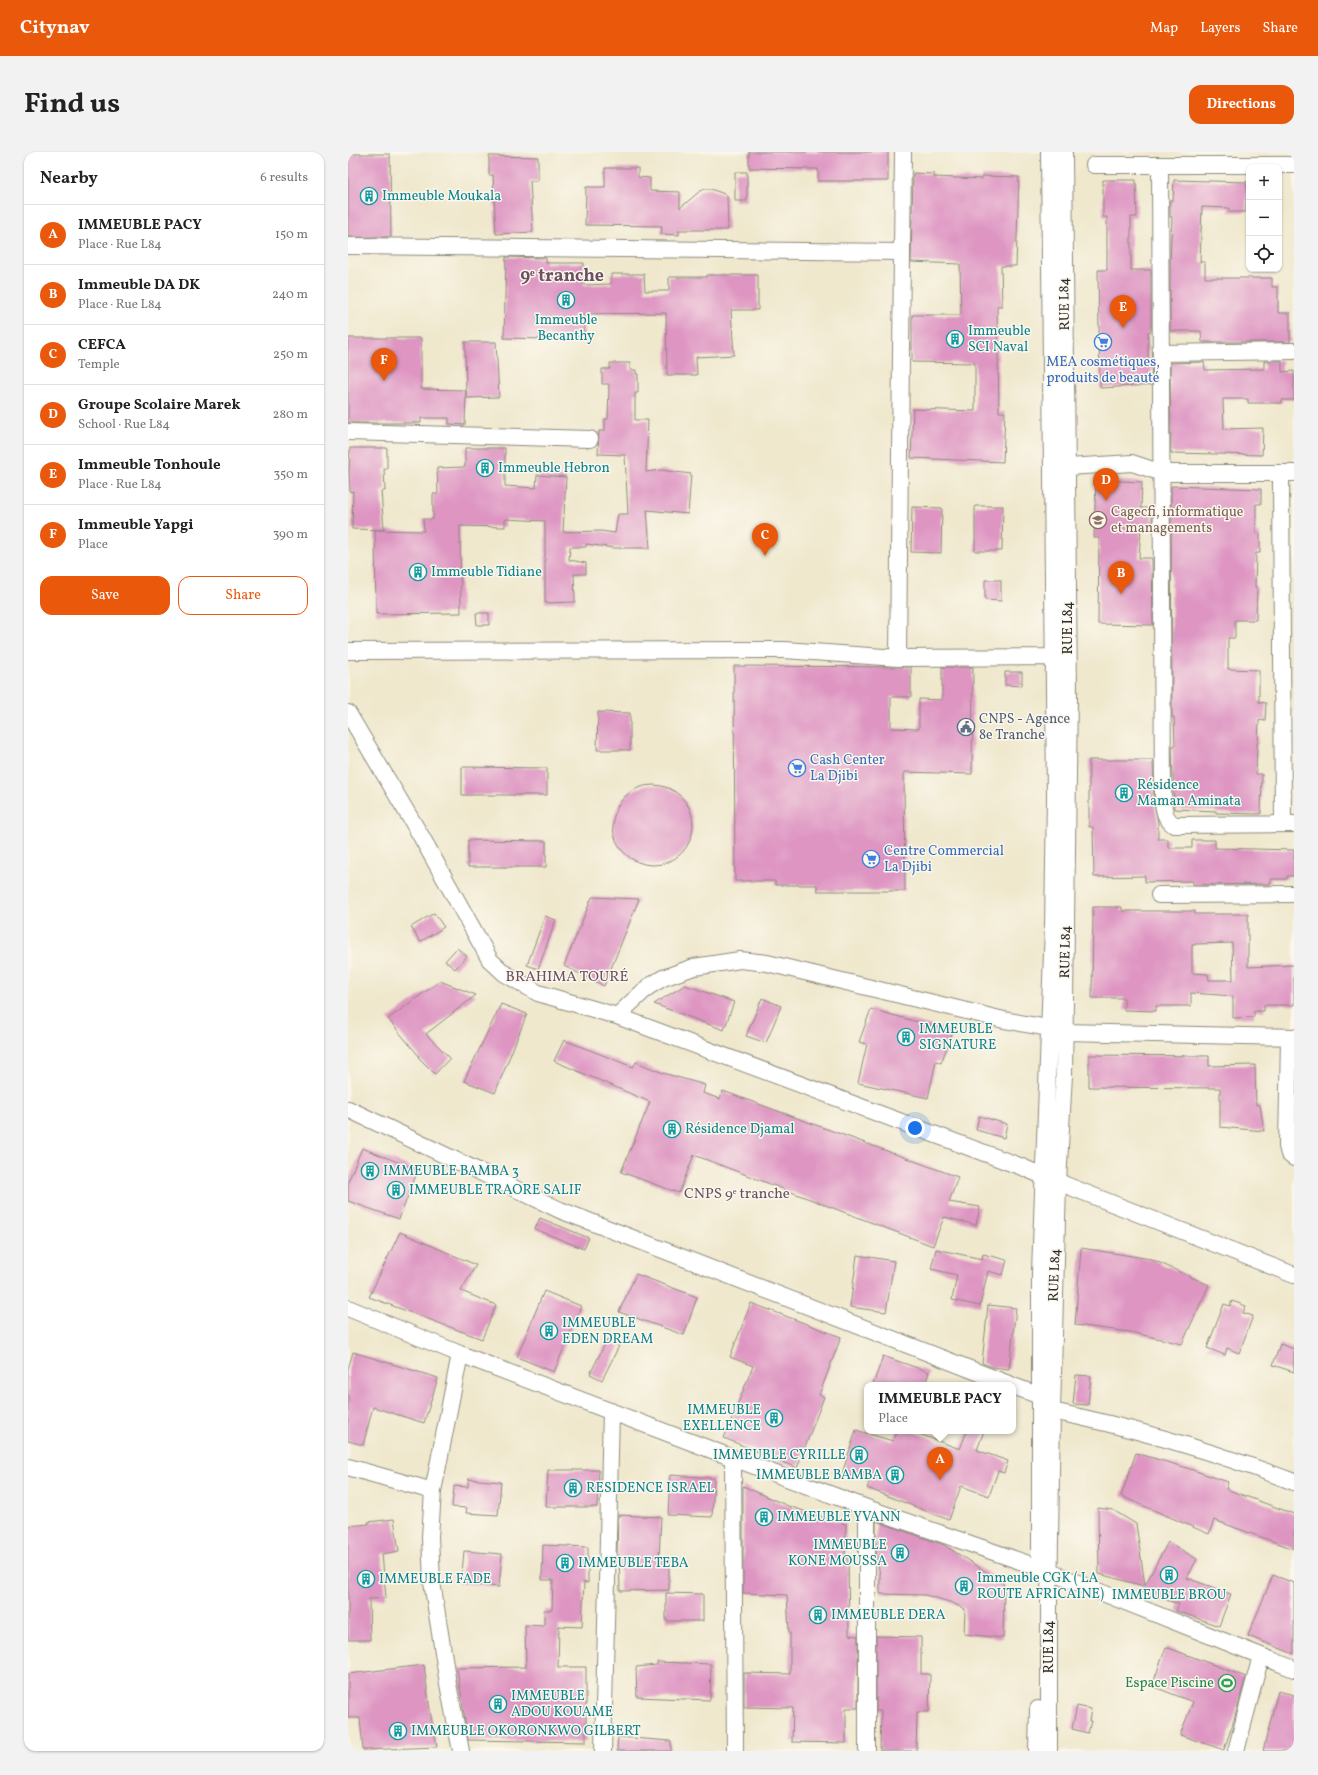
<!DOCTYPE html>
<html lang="en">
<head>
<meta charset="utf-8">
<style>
	:root { --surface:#fff; --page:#f2f2f2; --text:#222; --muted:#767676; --line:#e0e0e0; --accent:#ea580c }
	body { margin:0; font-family:Vollkorn,serif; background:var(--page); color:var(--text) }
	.controls { position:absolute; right:12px; top:12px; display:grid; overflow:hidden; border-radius:8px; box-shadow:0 1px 3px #0004 }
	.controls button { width:36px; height:36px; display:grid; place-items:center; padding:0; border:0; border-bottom:1px solid var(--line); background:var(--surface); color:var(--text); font:20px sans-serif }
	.you { position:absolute; left:567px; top:976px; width:14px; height:14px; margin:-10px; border:3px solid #fff; border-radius:50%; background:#1a73e8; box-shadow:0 0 0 6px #1a73e833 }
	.badge { display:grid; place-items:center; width:26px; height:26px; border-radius:50%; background:var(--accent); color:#fff; font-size:13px; font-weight:700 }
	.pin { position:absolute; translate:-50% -33px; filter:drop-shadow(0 1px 2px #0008) }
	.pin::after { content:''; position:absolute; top:21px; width:14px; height:12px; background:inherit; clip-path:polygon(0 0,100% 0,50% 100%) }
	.popup { position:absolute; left:516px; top:1230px; width:152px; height:52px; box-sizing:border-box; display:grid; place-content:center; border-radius:8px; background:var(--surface); filter:drop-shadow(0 1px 3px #0005); font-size:13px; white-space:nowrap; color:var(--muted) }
	.popup b { font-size:15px; color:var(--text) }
	.popup::after { content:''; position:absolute; left:50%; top:100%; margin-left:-8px; border:8px solid transparent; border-top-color:var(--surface) }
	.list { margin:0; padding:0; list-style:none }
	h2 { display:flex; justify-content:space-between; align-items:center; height:52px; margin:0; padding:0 16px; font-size:17px }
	h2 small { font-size:13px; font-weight:400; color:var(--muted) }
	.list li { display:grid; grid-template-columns:26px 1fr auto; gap:12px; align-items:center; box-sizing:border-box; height:60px; padding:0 16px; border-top:1px solid var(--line) }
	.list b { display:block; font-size:15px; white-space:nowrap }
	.list p { margin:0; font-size:13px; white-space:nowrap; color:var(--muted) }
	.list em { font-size:13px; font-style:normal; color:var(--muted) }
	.actions { display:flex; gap:8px; padding:12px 16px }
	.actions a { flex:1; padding:9px 0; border:1px solid var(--accent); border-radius:12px; text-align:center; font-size:14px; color:var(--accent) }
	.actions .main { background:var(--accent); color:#fff }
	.icon { flex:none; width:22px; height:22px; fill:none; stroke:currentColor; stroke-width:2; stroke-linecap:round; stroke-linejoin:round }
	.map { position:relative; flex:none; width:946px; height:1599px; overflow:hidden; border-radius:12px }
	header { display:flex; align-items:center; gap:24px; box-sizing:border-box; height:56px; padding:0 20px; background:var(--accent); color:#fff }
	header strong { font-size:19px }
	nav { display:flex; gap:22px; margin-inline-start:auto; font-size:14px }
	.intro { display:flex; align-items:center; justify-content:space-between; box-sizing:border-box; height:96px; padding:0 24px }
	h1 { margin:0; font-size:28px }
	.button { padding:10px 18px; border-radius:12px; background:var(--accent); color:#fff; font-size:14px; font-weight:700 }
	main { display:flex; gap:24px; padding:0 24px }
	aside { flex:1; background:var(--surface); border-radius:12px; box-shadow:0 1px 3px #0004 }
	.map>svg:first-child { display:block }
</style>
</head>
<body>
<header>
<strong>Citynav</strong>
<nav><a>Map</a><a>Layers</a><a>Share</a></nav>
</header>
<div class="intro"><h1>Find us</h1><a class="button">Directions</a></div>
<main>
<aside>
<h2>Nearby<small>6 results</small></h2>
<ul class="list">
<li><span class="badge">A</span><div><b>IMMEUBLE PACY</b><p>Place · Rue L84</p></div><em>150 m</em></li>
<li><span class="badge">B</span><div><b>Immeuble DA DK</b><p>Place · Rue L84</p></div><em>240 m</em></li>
<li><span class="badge">C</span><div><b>CEFCA</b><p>Temple</p></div><em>250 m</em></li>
<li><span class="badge">D</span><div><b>Groupe Scolaire Marek</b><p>School · Rue L84</p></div><em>280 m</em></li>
<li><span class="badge">E</span><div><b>Immeuble Tonhoule</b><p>Place · Rue L84</p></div><em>350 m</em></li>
<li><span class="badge">F</span><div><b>Immeuble Yapgi</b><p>Place</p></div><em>390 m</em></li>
</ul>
<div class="actions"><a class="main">Save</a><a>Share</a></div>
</aside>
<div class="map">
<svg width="946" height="1599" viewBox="0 0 946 1599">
	<rect width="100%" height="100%" fill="#fbf7ec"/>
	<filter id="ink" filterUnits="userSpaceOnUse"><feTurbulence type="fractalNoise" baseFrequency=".025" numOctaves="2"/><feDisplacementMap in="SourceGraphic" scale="8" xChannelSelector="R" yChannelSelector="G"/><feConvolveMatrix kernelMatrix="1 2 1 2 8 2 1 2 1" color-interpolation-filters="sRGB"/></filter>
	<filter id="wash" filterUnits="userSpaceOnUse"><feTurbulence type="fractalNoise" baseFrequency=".012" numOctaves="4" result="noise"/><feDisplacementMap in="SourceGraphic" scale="16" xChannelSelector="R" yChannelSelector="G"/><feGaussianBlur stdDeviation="0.9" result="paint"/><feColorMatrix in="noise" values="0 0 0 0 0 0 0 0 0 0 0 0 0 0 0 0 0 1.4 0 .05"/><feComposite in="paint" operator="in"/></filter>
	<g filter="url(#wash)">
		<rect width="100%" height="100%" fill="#efe8cd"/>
		<g id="blocks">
			<path fill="#de95c2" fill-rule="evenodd" d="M401,0h139v29h-70v-12l-69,-1z
				M0,2h42l1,83h-43z
				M141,4l49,1v24h-8l3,51 -37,2 -3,-59h-4z
				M257,16h33v9l12,1v13l30,1v16l20,-17 5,-2h6l16,6 1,35h-49v5l-18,-1 1,-8 -77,-1 1,-38h19z
				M387,20h12v29h-12z
				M565,21l21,1v3l48,2v-3l37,1 -3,89h-15l1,40h-5l2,106h6l-2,50 -92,-4 2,-49 62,2v-48l-63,-1v-47h49l-1,-51 -49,-2z
				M755,28h33l1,37h-6v53h20v61l-3,1v31h3l1,22 -52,3 -2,-118h9v-53h-4z
				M826,28l73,2 -1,30h-17v-4l-27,-1 -2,55h5v16h67v9h6v26h12v29h-88l-1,-11h-31v-69l2,-45h-2v-17h3z
				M158,105l40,1v5h38v22l27,-1v-10h33l1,17h24v-14h38v-2h51v35h-27l3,45 -38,2 1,18h-30l-1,-62 -82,1v23l-39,-1v3l-41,-1z
				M0,186h73v51l45,1 -1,35 -16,-1v-6h-28v5h-73z
				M117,190h31l3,55 -33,1z
				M916,209h18v11l12,-1v29h-12v3h-34v-4h-25l1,30 39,-1 -1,27 -91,-2 -1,-90 34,-1 1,8 59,-1z
				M262,211h20v7h6v4h2v19h-3v27h13l-2,52 15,-2 30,4 -3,40 -41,-4 3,38h-36l-28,-4v3h-16l-1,13 17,3v11h-12l1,28 -30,1v-82l-40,-2v8l-45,-1 1,87 -85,1 -1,-84 49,1 -1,-12h10v-25h5l-1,-26 28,-1v-19h40v38l31,2 1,-13 29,2 -3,55 38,-1 14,2 3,-19h10l-3,-59 -27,-1 1,-23h6v-12h3l1,-35h-7v-15h8z
				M2,296h37v21h-3l1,22h-4l3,39 -32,-1 1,-38 -3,1 -1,-21z
				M748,328l46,2 -1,26h11v19h-11l-2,31h13l1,67 -55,-1 1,-86h-5z
				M823,334l90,3v15h-5v29h4v20h-4l-1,34h2l-1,33h-21v18h-7v31l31,1v32l7,1 -1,18 -6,-1 -1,23h-1l-1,31h6l-1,40 -45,-1v-2l-42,-2 -2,-63h3l-1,-29h-2z
				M627,354h28l-1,45h-27z
				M564,355l30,1 -1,45 -30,-1z
				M637,428h16v21l-16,-1z
				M128,461h13v12h-12z
				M386,514l177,1v30h-20v31l28,1v-30l23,1v-33h31l-1,107 -68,-2 1,119h-88v-6h-42v-4h-40z
				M657,520h17v14l-17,-1z
				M250,560l32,1v37h-33z
				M741,608h64l1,43 4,19v17h10v9h24v-8h23v8l79,2v26h-7v3h-16l-1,5 -77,1v-4l-48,1v-6l-51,1 -1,-50h-4z
				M114,615l85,1v27h-85z
				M265 673a40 40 0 1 1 80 0a40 40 0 1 1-80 0Z
				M120,688l78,1v26h-78z
				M244,745l47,2 -35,87 -40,-20z
				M745,755h29v4h73v3h53v53l46,-2v40h-30v6h-10v6l-21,1v-22l-42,-3v13h-35v5l-32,-1v-12h-32zM884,791l1,37h-24l-1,-6 -16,-1v-28h3v-1z
				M86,761l10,14 -24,15 -9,-15z
				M197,764l11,4 -18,49 -11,-4z
				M109,796l10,8 -12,13 -10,-8z
				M92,829l36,14 -50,39 24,24 -15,16 -17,-17 1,-1 -31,-37z
				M337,833l49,17 -10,28 -70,-26z
				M414,846l19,8 -15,37 -20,-7z
				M153,852l26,10 -32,79 -31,-12z
				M523,857l82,23 -12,31 -5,-2 -8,37 -70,-15 9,-39 -8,-2z
				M216,888l69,27 3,-5 27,11 42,12 -2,8 17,6 3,-8 235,86 -9,25 31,5 -4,18 -32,-8 -11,29 -239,-91 -15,38 -58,-21 29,-70 -96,-41z
				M741,903l120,1v10l46,-1 1,40h4l4,26 -44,-4v-39l-131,-1z
				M631,964l28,8 -3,14 -28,-8z
				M14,996l56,22 -19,49 -51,-18v-19z
				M192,1066l49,20 -5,11 -49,-20z
				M52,1080l76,33 -15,26 35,14 -14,34 -113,-42z
				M733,1096l70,11 58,26 -27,59 -52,-12 -55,-7z
				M588,1097l46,10 1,-5 24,6 -4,15 -15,-4 -8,35 -28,-6 5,-25 -26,-6z
				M509,1103l37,6 -8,51 -36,-5z
				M288,1122l61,23 -13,38 -65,-23z
				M196,1139l37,15 -27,66 -37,-15z
				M884,1149l14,5 -3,7 10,3 -14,37 -12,-5 -2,7 -18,-7 17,-44 6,2z
				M403,1151l90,34 -22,58 5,2 -27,71 -73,-30 29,-72 -23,-9z
				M640,1153l28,3 -7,61 -17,-2 -10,-4z
				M259,1188l12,6 -17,34 -12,-6z
				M932,1192l14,5v23l-21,-7z
				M5,1200l85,26 -14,45 -51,-16 -10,38 -15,-4v-72z
				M535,1204l46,16 -4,13h-52z
				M728,1223l15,1 -3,29 -15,-1z
				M508,1278l37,11 3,-10h15l49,18 7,-18h17l-7,19 31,11 -4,12 -6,-2 -9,25 -28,-10 -12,34 -82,-32 3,-8 -28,-6z
				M788,1301l48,14 44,15 -2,7 68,25v35l-80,-29 -5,14 -88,-38z
				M200,1318h51l-2,37h-51z
				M322,1323l44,3 -2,39 -44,-2z
				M120,1327l33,3 -3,33 -32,-2 1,-5 -15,-1 2,-21 14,1z
				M395,1334l45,20 58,18 -1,34h3l1,77 9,1v72h-12v35l-54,-1 1,-34 -49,-1v-34l46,1v-42h-1l-2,-37 -44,-2z
				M750,1356l15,2 23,14 9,61 23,-43 29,17 -10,19 44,16 -12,32 -43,-15 3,-7 -38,-12 3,-6 -45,-12z
				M270,1363l43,2 -2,42 10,-1v32l-49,1 -1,-36h-2z
				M46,1367l5,32 -17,3 4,44 -17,1 1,41h-22v-114l21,-2 -1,-2z
				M528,1369l68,24 59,38 1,6 -1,49 -39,-4 1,-25 -15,-7 -25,-7 -45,-1v-18l-4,-25z
				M195,1393l45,2v36l-4,-1 -2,45 -23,-1 -1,41h28v75l-118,-2 -11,-72 69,-1 -1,-42 19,1v-16h8l1,-30h-11z
				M116,1399l38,3 -3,33 -38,-4z
				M925,1423l21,8v71l-46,-18z
				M318,1441l37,1v27h-37z
				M528,1484l45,1v37h9l-1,38h-12l-1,39h-36l1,-40h-5z
				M818,1495l80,30 -12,43 -10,30 -44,-15 13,-33 -41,-16z
				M309,1510l54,2 -1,36 -73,-3 -1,-30 21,-2z
				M76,1513l6,46 7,36 -74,3 -3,-32h-12v-44z
				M930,1539l16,4v56h-31z
				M729,1554l14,3 -2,12h2l-3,12 -16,-4z
				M270,1585l53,4v10h-54z"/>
		</g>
	</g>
	<g filter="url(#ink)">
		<use href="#blocks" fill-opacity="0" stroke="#8d8a7c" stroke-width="1"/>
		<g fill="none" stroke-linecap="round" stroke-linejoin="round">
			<defs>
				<path id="minor" d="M746,13h200
					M812,15l3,635c1,9 2,17 11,23l120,-1
					M0,94l554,6
					M813,201l133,-2
					M0,280l242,7
					M720,315l64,-4 30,10h132
					M933,321l2,351
					M0,499l436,-1 114,8 166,-1
					M550,506l5,-506
					M0,561l73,123 69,124 14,13 34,20 79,23 405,151 21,9
					M811,743l135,-1
					M269,864l31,-29 15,-9 31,-11 46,-7 27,3 237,57 44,8
					M716,880l230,5
					M941,885l-2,109 2,8 5,4
					M0,957l212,101 451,175
					M710,1030l236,93
					M0,1156l112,46 273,104 134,50 173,60 254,101
					M112,1202l-27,137 -3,46 2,45 16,102 13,67
					M665,1234l27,10
					M704,1259c83,17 163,41 242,71
					M385,1306l2,293
					M0,1315l85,24
					M692,1404v-284l13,-345 2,-130 -6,-645
					M255,1599l8,-340
					M519,1599v-243
					M689,1599l1,-42
					M701,1599v-148l3,-192 6,-229 6,-107 5,-377 -5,-546
					M888,1599l25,-95"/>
			</defs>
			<use href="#minor" stroke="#8d8a7c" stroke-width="18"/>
			<use href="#minor" stroke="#fff" stroke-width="16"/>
		</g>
	</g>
	<defs>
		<symbol id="building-ring" viewBox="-11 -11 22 22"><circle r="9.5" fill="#fbf7ec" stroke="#0f9aa8" stroke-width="1.5"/><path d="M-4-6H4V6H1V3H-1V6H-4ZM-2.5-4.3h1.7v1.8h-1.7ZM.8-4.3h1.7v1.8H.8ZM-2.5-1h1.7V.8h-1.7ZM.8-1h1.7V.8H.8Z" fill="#0f9aa8"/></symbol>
		<symbol id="supermarket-ring" viewBox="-11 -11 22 22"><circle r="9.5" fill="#fbf7ec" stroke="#3f7fe0" stroke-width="1.5"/><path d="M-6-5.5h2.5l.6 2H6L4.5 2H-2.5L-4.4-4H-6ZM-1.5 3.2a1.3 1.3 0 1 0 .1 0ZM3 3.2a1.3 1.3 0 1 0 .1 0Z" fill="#3f7fe0"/></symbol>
		<symbol id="university-ring" viewBox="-11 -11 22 22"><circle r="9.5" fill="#fbf7ec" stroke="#8d6e63" stroke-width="1.5"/><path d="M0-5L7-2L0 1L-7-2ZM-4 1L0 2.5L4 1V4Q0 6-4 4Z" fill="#8d6e63"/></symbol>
		<symbol id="civic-ring" viewBox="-11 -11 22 22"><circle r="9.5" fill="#fbf7ec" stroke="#5c6f8a" stroke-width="1.5"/><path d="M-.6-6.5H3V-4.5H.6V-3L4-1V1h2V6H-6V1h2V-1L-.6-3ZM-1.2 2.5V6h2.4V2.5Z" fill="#5c6f8a"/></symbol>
		<symbol id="stadium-ring" viewBox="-11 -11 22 22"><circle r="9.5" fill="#fbf7ec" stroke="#2e9e5b" stroke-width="1.5"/><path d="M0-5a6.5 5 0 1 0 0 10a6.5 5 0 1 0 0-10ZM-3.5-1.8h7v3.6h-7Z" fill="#2e9e5b"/></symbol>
	</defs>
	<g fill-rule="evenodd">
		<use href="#building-ring" x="11" y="34" width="20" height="20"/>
		<use href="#building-ring" x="208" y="138" width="20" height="20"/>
		<use href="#building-ring" x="597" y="177" width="20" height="20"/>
		<use href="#supermarket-ring" x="745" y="180" width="20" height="20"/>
		<use href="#building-ring" x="127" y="306" width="20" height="20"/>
		<use href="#university-ring" x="740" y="358" width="20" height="20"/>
		<use href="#building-ring" x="60" y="410" width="20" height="20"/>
		<use href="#civic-ring" x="608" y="565" width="20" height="20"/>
		<use href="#supermarket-ring" x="439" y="606" width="20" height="20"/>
		<use href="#building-ring" x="766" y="631" width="20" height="20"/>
		<use href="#supermarket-ring" x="513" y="697" width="20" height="20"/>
		<use href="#building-ring" x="548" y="875" width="20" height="20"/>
		<use href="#building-ring" x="314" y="967" width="20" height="20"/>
		<use href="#building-ring" x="12" y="1009" width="20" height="20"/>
		<use href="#building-ring" x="38" y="1028" width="20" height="20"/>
		<use href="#building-ring" x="191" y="1169" width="20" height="20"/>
		<use href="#building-ring" x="416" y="1256" width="20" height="20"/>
		<use href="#building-ring" x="501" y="1293" width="20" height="20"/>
		<use href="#building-ring" x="537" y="1313" width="20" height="20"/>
		<use href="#building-ring" x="215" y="1326" width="20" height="20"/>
		<use href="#building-ring" x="406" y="1355" width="20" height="20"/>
		<use href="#building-ring" x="542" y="1391" width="20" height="20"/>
		<use href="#building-ring" x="207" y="1401" width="20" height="20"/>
		<use href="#building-ring" x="811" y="1413" width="20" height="20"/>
		<use href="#building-ring" x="8" y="1417" width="20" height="20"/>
		<use href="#building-ring" x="606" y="1424" width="20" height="20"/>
		<use href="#building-ring" x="460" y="1453" width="20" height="20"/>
		<use href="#stadium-ring" x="869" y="1521" width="20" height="20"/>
		<use href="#building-ring" x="140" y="1542" width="20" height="20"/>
		<use href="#building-ring" x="40" y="1569" width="20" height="20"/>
	</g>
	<g text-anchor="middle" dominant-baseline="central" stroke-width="3" stroke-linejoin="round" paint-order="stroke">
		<g font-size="14" fill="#0d838f" stroke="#fbf7ec" text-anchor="start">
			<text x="34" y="44">Immeuble Moukala</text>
			<text x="218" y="168" text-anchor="middle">Immeuble<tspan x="218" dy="16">Becanthy</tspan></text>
			<text x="620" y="179">Immeuble<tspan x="620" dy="16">SCI Naval</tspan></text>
			<text x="150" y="316">Immeuble Hebron</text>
			<text x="83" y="420">Immeuble Tidiane</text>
			<text x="789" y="633">Résidence<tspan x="789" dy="16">Maman Aminata</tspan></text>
			<text x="571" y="877">IMMEUBLE<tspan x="571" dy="16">SIGNATURE</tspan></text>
			<text x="337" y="977">Résidence Djamal</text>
			<text x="35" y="1019">IMMEUBLE BAMBA 3</text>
			<text x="61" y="1038">IMMEUBLE TRAORE SALIF</text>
			<text x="214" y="1171">IMMEUBLE<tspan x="214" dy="16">EDEN DREAM</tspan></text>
			<text x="413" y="1258" text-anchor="end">IMMEUBLE<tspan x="413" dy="16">EXELLENCE</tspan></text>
			<text x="498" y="1303" text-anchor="end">IMMEUBLE CYRILLE</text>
			<text x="534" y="1323" text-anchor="end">IMMEUBLE BAMBA</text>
			<text x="238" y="1336">RESIDENCE ISRAEL</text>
			<text x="429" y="1365">IMMEUBLE YVANN</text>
			<text x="539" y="1393" text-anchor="end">IMMEUBLE<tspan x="539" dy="16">KONE MOUSSA</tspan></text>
			<text x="230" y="1411">IMMEUBLE TEBA</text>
			<text x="629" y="1426">Immeuble CGK ( LA<tspan x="629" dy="16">ROUTE AFRICAINE)</tspan></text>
			<text x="31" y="1427">IMMEUBLE FADE</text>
			<text x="821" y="1443" text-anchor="middle">IMMEUBLE BROU</text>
			<text x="483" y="1463">IMMEUBLE DERA</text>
			<text x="163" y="1544">IMMEUBLE<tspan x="163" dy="16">ADOU KOUAME</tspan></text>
			<text x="63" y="1579">IMMEUBLE OKORONKWO GILBERT</text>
		</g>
		<g font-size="14" fill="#2b2b2b" stroke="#fbf7ec">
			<text transform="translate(717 152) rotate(-91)">RUE L84</text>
			<text transform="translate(720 476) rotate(-90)">RUE L84</text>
			<text transform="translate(718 800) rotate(-89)">RUE L84</text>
			<text transform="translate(707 1123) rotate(-88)">RUE L84</text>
			<text transform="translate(701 1495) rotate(-90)">RUE L84</text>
		</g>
		<g font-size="14" fill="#366cbe" stroke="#fbf7ec" text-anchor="start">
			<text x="755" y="210" text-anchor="middle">MEA cosmétiques,<tspan x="755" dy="16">produits de beauté</tspan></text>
			<text x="462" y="608">Cash Center<tspan x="462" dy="16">La Djibi</tspan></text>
			<text x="536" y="699">Centre Commercial<tspan x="536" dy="16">La Djibi</tspan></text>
		</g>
		<g font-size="14" fill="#785e54" stroke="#fbf7ec" text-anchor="start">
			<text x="763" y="360">Cagecfi, informatique<tspan x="763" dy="16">et managements</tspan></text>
		</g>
		<g font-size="14" fill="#4e5e75" stroke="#fbf7ec" text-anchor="start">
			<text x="631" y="567">CNPS - Agence<tspan x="631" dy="16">8e Tranche</tspan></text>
		</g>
		<g font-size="14" fill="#27864d" stroke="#fbf7ec" text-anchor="end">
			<text x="866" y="1531">Espace Piscine</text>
		</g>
		<g font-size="15" fill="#6a5060" stroke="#fbf7ec">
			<text x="219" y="825">BRAHIMA TOURÉ</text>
			<text x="389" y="1042">CNPS 9ᵉ tranche</text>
		</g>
		<g font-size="18" font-weight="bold" fill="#6a5060" stroke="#fbf7ec">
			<text x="214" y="124">9ᵉ tranche</text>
		</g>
	</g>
</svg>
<div class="controls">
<button>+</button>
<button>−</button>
<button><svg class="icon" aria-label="locate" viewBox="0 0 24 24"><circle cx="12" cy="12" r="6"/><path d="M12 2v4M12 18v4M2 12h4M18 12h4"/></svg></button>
</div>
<div class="you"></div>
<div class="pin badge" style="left:592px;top:1328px">A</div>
<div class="popup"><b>IMMEUBLE PACY</b>Place</div>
<div class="pin badge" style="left:773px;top:442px">B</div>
<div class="pin badge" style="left:417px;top:404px">C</div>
<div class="pin badge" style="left:758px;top:349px">D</div>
<div class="pin badge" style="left:775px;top:176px">E</div>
<div class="pin badge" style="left:36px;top:229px">F</div>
</div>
</main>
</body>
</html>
